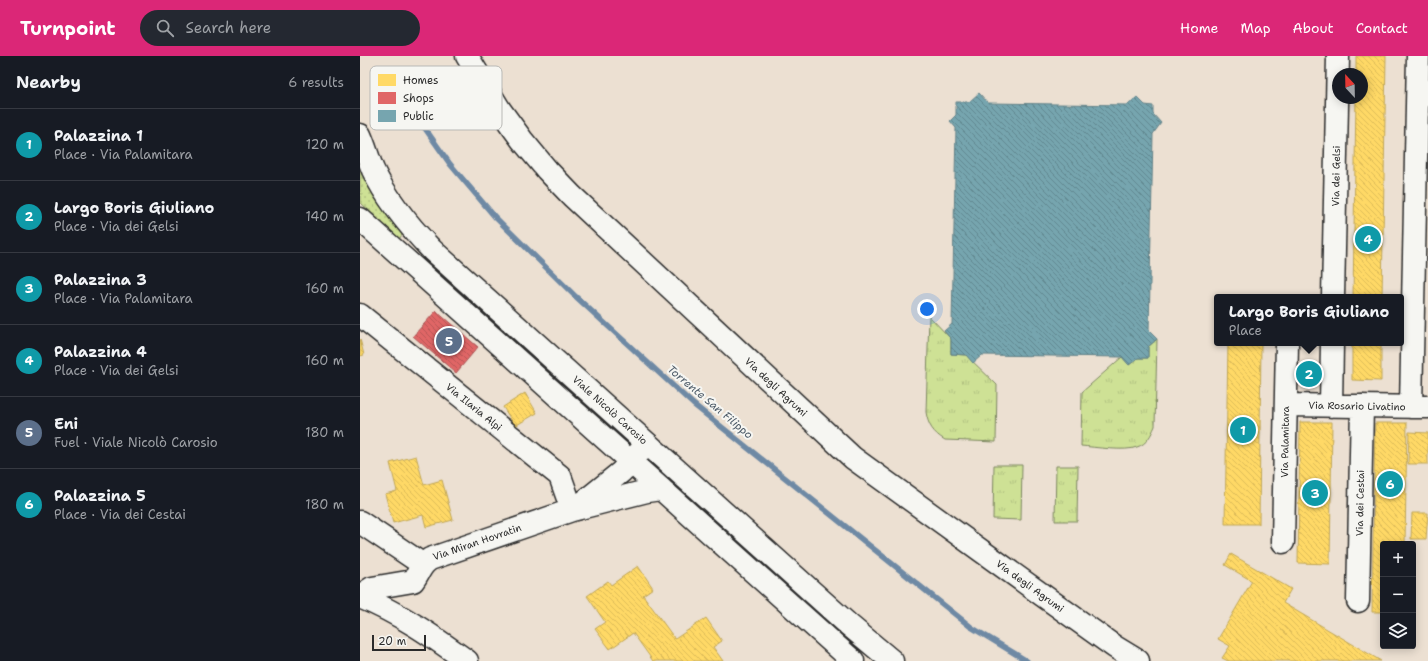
<!DOCTYPE html>
<html lang="en">
<head>
<meta charset="utf-8">
<style>
	:root { --surface:#171b24; --page:#242831; --text:#f1f3f6; --muted:#9ea1a6; --line:#363941; --accent:#db2777 }
	body { margin:0; font-family:"Shantell Sans",sans-serif; background:var(--page); color:var(--text) }
	.controls { position:absolute; right:12px; bottom:12px; display:grid; overflow:hidden; border-radius:4px; box-shadow:0 2px 10px #0003 }
	.controls button { width:36px; height:36px; display:grid; place-items:center; padding:0; border:0; border-bottom:1px solid var(--line); background:var(--surface); color:var(--text); font:20px sans-serif }
	.compass { position:absolute; left:972px; top:12px; width:36px; height:36px; border-radius:50%; background:var(--surface); box-shadow:0 2px 10px #0003; rotate:338deg }
	.scale { position:absolute; left:12px; bottom:10px; width:54px; box-sizing:border-box; padding-left:4px; border:2px solid #2b2b2b; border-top:0; font-size:11px; line-height:14px; white-space:nowrap; color:#2b2b2b; -webkit-text-stroke:3px #f6f6f2; paint-order:stroke }
	.you { position:absolute; left:567px; top:253px; width:14px; height:14px; margin:-10px; border:3px solid #fff; border-radius:50%; background:#1a73e8; box-shadow:0 0 0 6px #1a73e833 }
	.badge { display:grid; place-items:center; width:26px; height:26px; border-radius:50%; background:var(--accent); color:#fff; font-size:13px; font-weight:700 }
	.pin { position:absolute; translate:-50% -50%; border:2px solid #fff; box-shadow:0 1px 4px #0006 }
	.popup { position:absolute; left:854px; top:238px; width:190px; height:52px; box-sizing:border-box; display:grid; place-content:center; border-radius:4px; background:var(--surface); filter:drop-shadow(0 1px 3px #0005); font-size:13px; white-space:nowrap; color:var(--muted) }
	.popup b { font-size:15px; color:var(--text) }
	.popup::after { content:''; position:absolute; left:50%; top:100%; margin-left:-8px; border:8px solid transparent; border-top-color:var(--surface) }
	.list { margin:0; padding:0; list-style:none }
	h2 { display:flex; justify-content:space-between; align-items:center; height:52px; margin:0; padding:0 16px; font-size:17px }
	h2 small { font-size:13px; font-weight:400; color:var(--muted) }
	.list li { display:grid; grid-template-columns:26px 1fr auto; gap:12px; align-items:center; box-sizing:border-box; height:72px; padding:0 16px; border-top:1px solid var(--line) }
	.list b { display:block; font-size:15px; white-space:nowrap }
	.list p { margin:0; font-size:13px; white-space:nowrap; color:var(--muted) }
	.list em { font-size:13px; font-style:normal; color:var(--muted) }
	.icon { flex:none; width:22px; height:22px; fill:none; stroke:currentColor; stroke-width:2; stroke-linecap:round; stroke-linejoin:round }
	.map { position:relative; flex:none; width:1068px; height:605px; overflow:hidden }
	header { display:flex; align-items:center; gap:24px; box-sizing:border-box; height:56px; padding:0 20px; background:var(--accent); color:#fff }
	header strong { font-size:19px }
	nav { display:flex; gap:22px; margin-inline-start:auto; font-size:14px }
	.search { width:280px; height:36px; background:var(--page); display:flex; align-items:center; gap:10px; box-sizing:border-box; padding:0 14px; border-radius:22px; color:var(--muted); font-size:15px }
	main { display:flex }
	aside { flex:1; background:var(--surface) }
	.map>svg:first-child { display:block }
</style>
</head>
<body>
<header>
<strong>Turnpoint</strong>
<div class="search"><svg class="icon" aria-label="search" viewBox="0 0 24 24"><circle cx="10" cy="10" r="6"/><path d="M15 15l6 6"/></svg>Search here</div>
<nav><a>Home</a><a>Map</a><a>About</a><a>Contact</a></nav>
</header>
<main>
<aside>
<h2>Nearby<small>6 results</small></h2>
<ul class="list">
<li><span class="badge" style="background:#0f9aa8">1</span><div><b>Palazzina 1</b><p>Place · Via Palamitara</p></div><em>120 m</em></li>
<li><span class="badge" style="background:#0f9aa8">2</span><div><b>Largo Boris Giuliano</b><p>Place · Via dei Gelsi</p></div><em>140 m</em></li>
<li><span class="badge" style="background:#0f9aa8">3</span><div><b>Palazzina 3</b><p>Place · Via Palamitara</p></div><em>160 m</em></li>
<li><span class="badge" style="background:#0f9aa8">4</span><div><b>Palazzina 4</b><p>Place · Via dei Gelsi</p></div><em>160 m</em></li>
<li><span class="badge" style="background:#5c6f8a">5</span><div><b>Eni</b><p>Fuel · Viale Nicolò Carosio</p></div><em>180 m</em></li>
<li><span class="badge" style="background:#0f9aa8">6</span><div><b>Palazzina 5</b><p>Place · Via dei Cestai</p></div><em>180 m</em></li>
</ul>
</aside>
<div class="map">
<svg width="1068" height="605" viewBox="0 0 1068 605">
	<defs>
		<pattern id="grass-dots" width="8" height="8" patternUnits="userSpaceOnUse"><rect width="8" height="8" fill="#cee195"/><path d="M2 2h.1M6 6h.1" fill="none" stroke="#b1c181" stroke-width="1.8" stroke-linecap="round"/></pattern>
		<pattern id="park-tufts" width="24" height="20" patternUnits="userSpaceOnUse"><rect width="24" height="20" fill="#cee195"/><path d="M3 7l-1-3M5 7V3M7 7l1-3M15 17l-1-3M17 17v-4M19 17l1-3" fill="none" stroke="#b1c181"/></pattern>
		<pattern id="homes-back-hatch" width="6" height="6" patternUnits="userSpaceOnUse"><rect width="6" height="6" fill="#ffd966"/><path d="M-1 5l2 2M0 0l6 6M5-1l2 2" fill="none" stroke="#dbba59"/></pattern>
		<pattern id="shops-back-hatch" width="6" height="6" patternUnits="userSpaceOnUse"><rect width="6" height="6" fill="#e06666"/><path d="M-1 5l2 2M0 0l6 6M5-1l2 2" fill="none" stroke="#b65454"/></pattern>
		<pattern id="public-back-hatch" width="6" height="6" patternUnits="userSpaceOnUse"><rect width="6" height="6" fill="#76a5af"/><path d="M-1 5l2 2M0 0l6 6M5-1l2 2" fill="none" stroke="#61878f"/></pattern>
	</defs>
	<rect width="100%" height="100%" fill="#ece0d2"/>
	<filter id="ink" filterUnits="userSpaceOnUse"><feTurbulence type="fractalNoise" baseFrequency=".025" numOctaves="2"/><feDisplacementMap in="SourceGraphic" scale="8" xChannelSelector="R" yChannelSelector="G"/><feConvolveMatrix kernelMatrix="1 2 1 2 8 2 1 2 1" color-interpolation-filters="sRGB"/></filter>
	<g filter="url(#ink)">
		<path fill="url(#grass-dots)" stroke="#7c8660" d="M0,114c12,24 26,44 42,65l-3,4 -39,-37z"/>
		<path fill="url(#park-tufts)" stroke="#7c8660" d="M569,260l22,23v15l15,1 31,30 -1,57 -51,-2c-12,-7 -17,-15 -19,-28z
			M797,283l-2,87c-4,9 -8,18 -18,21 -11,5 -43,0 -56,-1l1,-54 40,-35 7,8 9,-7h10v-11z
			M634,409h28l-1,55 -28,-1z
			M696,410h22l-1,55h-22z"/>
		<path fill="url(#homes-back-hatch)" stroke="#bfa554" d="M996,0h30l-4,241h-29l3,-199h6v-24h-6z
			M0,283l4,16 -4,1z
			M868,287h33l-2,181h-34z
			M992,287h29v38l-29,-1z
			M165,337l12,20 -22,13 -12,-19z
			M940,366h32l-2,142 -32,-1z
			M1015,367h32l-2,121h-22v68h-11z
			M1049,376l19,1v31h-20z
			M56,400l8,29 18,-5 11,40 -27,7 -3,-12 -30,8 -8,-29 12,-3 -7,-28z
			M1052,457h16l-2,26h-15z
			M871,498l60,35 -8,14 98,58h-153l-6,-3 8,-12 -12,-7 34,-58 -27,-16z
			M278,510l15,22 -10,7 32,44 31,-21 16,23 -9,6 10,14h-70l-20,-28 -23,16 -15,-20 10,-7 -18,-26 21,-15 3,4z"/>
		<path fill="url(#shops-back-hatch)" stroke="#aa5454" d="M76,255l42,36 -22,26 -43,-37z"/>
		<path fill="url(#public-back-hatch)" stroke="#608087" d="M619,37l9,10 140,2 9,-8 8,8 8,1v8l8,9 -8,11 -4,197 8,8 -9,8v11h-10l-9,7 -7,-8 -140,-2 -9,8 -7,-8 -15,-1v-15l-7,-8 8,-7 4,-196 -6,-7 6,-6v-13h13z"/>
		<g fill="none" stroke-linecap="round" stroke-linejoin="round">
			<path stroke="#6e89a4" stroke-width="5.5" d="M57,61l33,47 45,53 79,78 119,109 278,223 56,34"/>
			<defs>
				<path id="minor" d="M107,0l33,54 22,30 25,30 25,26 281,262 181,131 81,58 23,14
					M973,241l5,-241
					M0,259l200,161 12,34
					M926,349l142,2
					M971,350l1,-63
					M1051,351l7,-351
					M223,451l2,-6 36,-29 26,-28
					M0,466l62,42
					M923,486l4,-199
					M0,540l12,-8 41,-7c7,-9 7,-16 17,-22l142,-49 75,-19 14,-2
					M0,541c41,17 71,38 107,64
					M998,545l4,-195"/>
				<path id="major" d="M0,79c5,11 8,23 13,35 14,30 36,56 59,80l417,375 43,36
					M0,163l493,442"/>
			</defs>
			<use href="#minor" stroke="#2b2b2b" stroke-width="25"/>
			<use href="#major" stroke="#2b2b2b" stroke-width="25"/>
			<use href="#minor" stroke="#f6f6f2" stroke-width="22"/>
			<use href="#major" stroke="#f6f6f2" stroke-width="22"/>
		</g>
	</g>
	<g text-anchor="middle" dominant-baseline="central" stroke-width="4" stroke-linejoin="round" paint-order="stroke">
		<g font-size="10" fill="#2b2b2b" stroke="#f6f6f2">
			<text transform="translate(976 120) rotate(-89)">Via dei Gelsi</text>
			<text transform="translate(416 331) rotate(43)">Via degli Agrumi</text>
			<text transform="translate(997 350) rotate(1)">Via Rosario Livatino</text>
			<text transform="translate(114 351) rotate(39)">Via Ilaria Alpi</text>
			<text transform="translate(250 354) rotate(42)">Viale Nicolò Carosio</text>
			<text transform="translate(925 386) rotate(-89)">Via Palamitara</text>
			<text transform="translate(1000 447) rotate(-89)">Via dei Cestai</text>
			<text transform="translate(117 486) rotate(-19)">Via Miran Hovratin</text>
			<text transform="translate(670 530) rotate(36)">Via degli Agrumi</text>
		</g>
		<g font-size="11" font-style="italic" fill="#4c5a67" stroke="#f6f6f2">
			<text transform="translate(350 346) rotate(40)">Torrente San Filippo</text>
		</g>
	</g>
	<rect x="10" y="10" width="132" height="64" rx="6" fill="#f6f6f2" stroke="#b9b9b6" stroke-width="1"/>
	<rect x="18" y="18" width="18" height="12" fill="#ffd966"/>
	<rect x="18" y="36" width="18" height="12" fill="#e06666"/>
	<rect x="18" y="54" width="18" height="12" fill="#76a5af"/>
	<g font-size="11" fill="#2b2b2b">
		<text x="43" y="28">Homes</text>
		<text x="43" y="46">Shops</text>
		<text x="43" y="64">Public</text>
	</g>
</svg>
<div class="controls">
<button>+</button>
<button>−</button>
<button><svg class="icon" aria-label="layers" viewBox="0 0 24 24"><path d="M12 4l9 5-9 5-9-5zM3 14l9 5 9-5"/></svg></button>
</div>
<svg class="compass" viewBox="-18 -18 36 36"><path d="M0-13l5 13h-10z" fill="#e53935"/><path d="M0 13l5-13h-10z" fill="#9ea1a6"/></svg>
<div class="scale">20 m</div>
<div class="you"></div>
<div class="pin badge" style="left:883px;top:374px;background:#0f9aa8">1</div>
<div class="pin badge" style="left:949px;top:318px;background:#0f9aa8">2</div>
<div class="popup"><b>Largo Boris Giuliano</b>Place</div>
<div class="pin badge" style="left:955px;top:437px;background:#0f9aa8">3</div>
<div class="pin badge" style="left:1008px;top:183px;background:#0f9aa8">4</div>
<div class="pin badge" style="left:89px;top:285px;background:#5c6f8a">5</div>
<div class="pin badge" style="left:1030px;top:428px;background:#0f9aa8">6</div>
</div>
</main>
</body>
</html>
